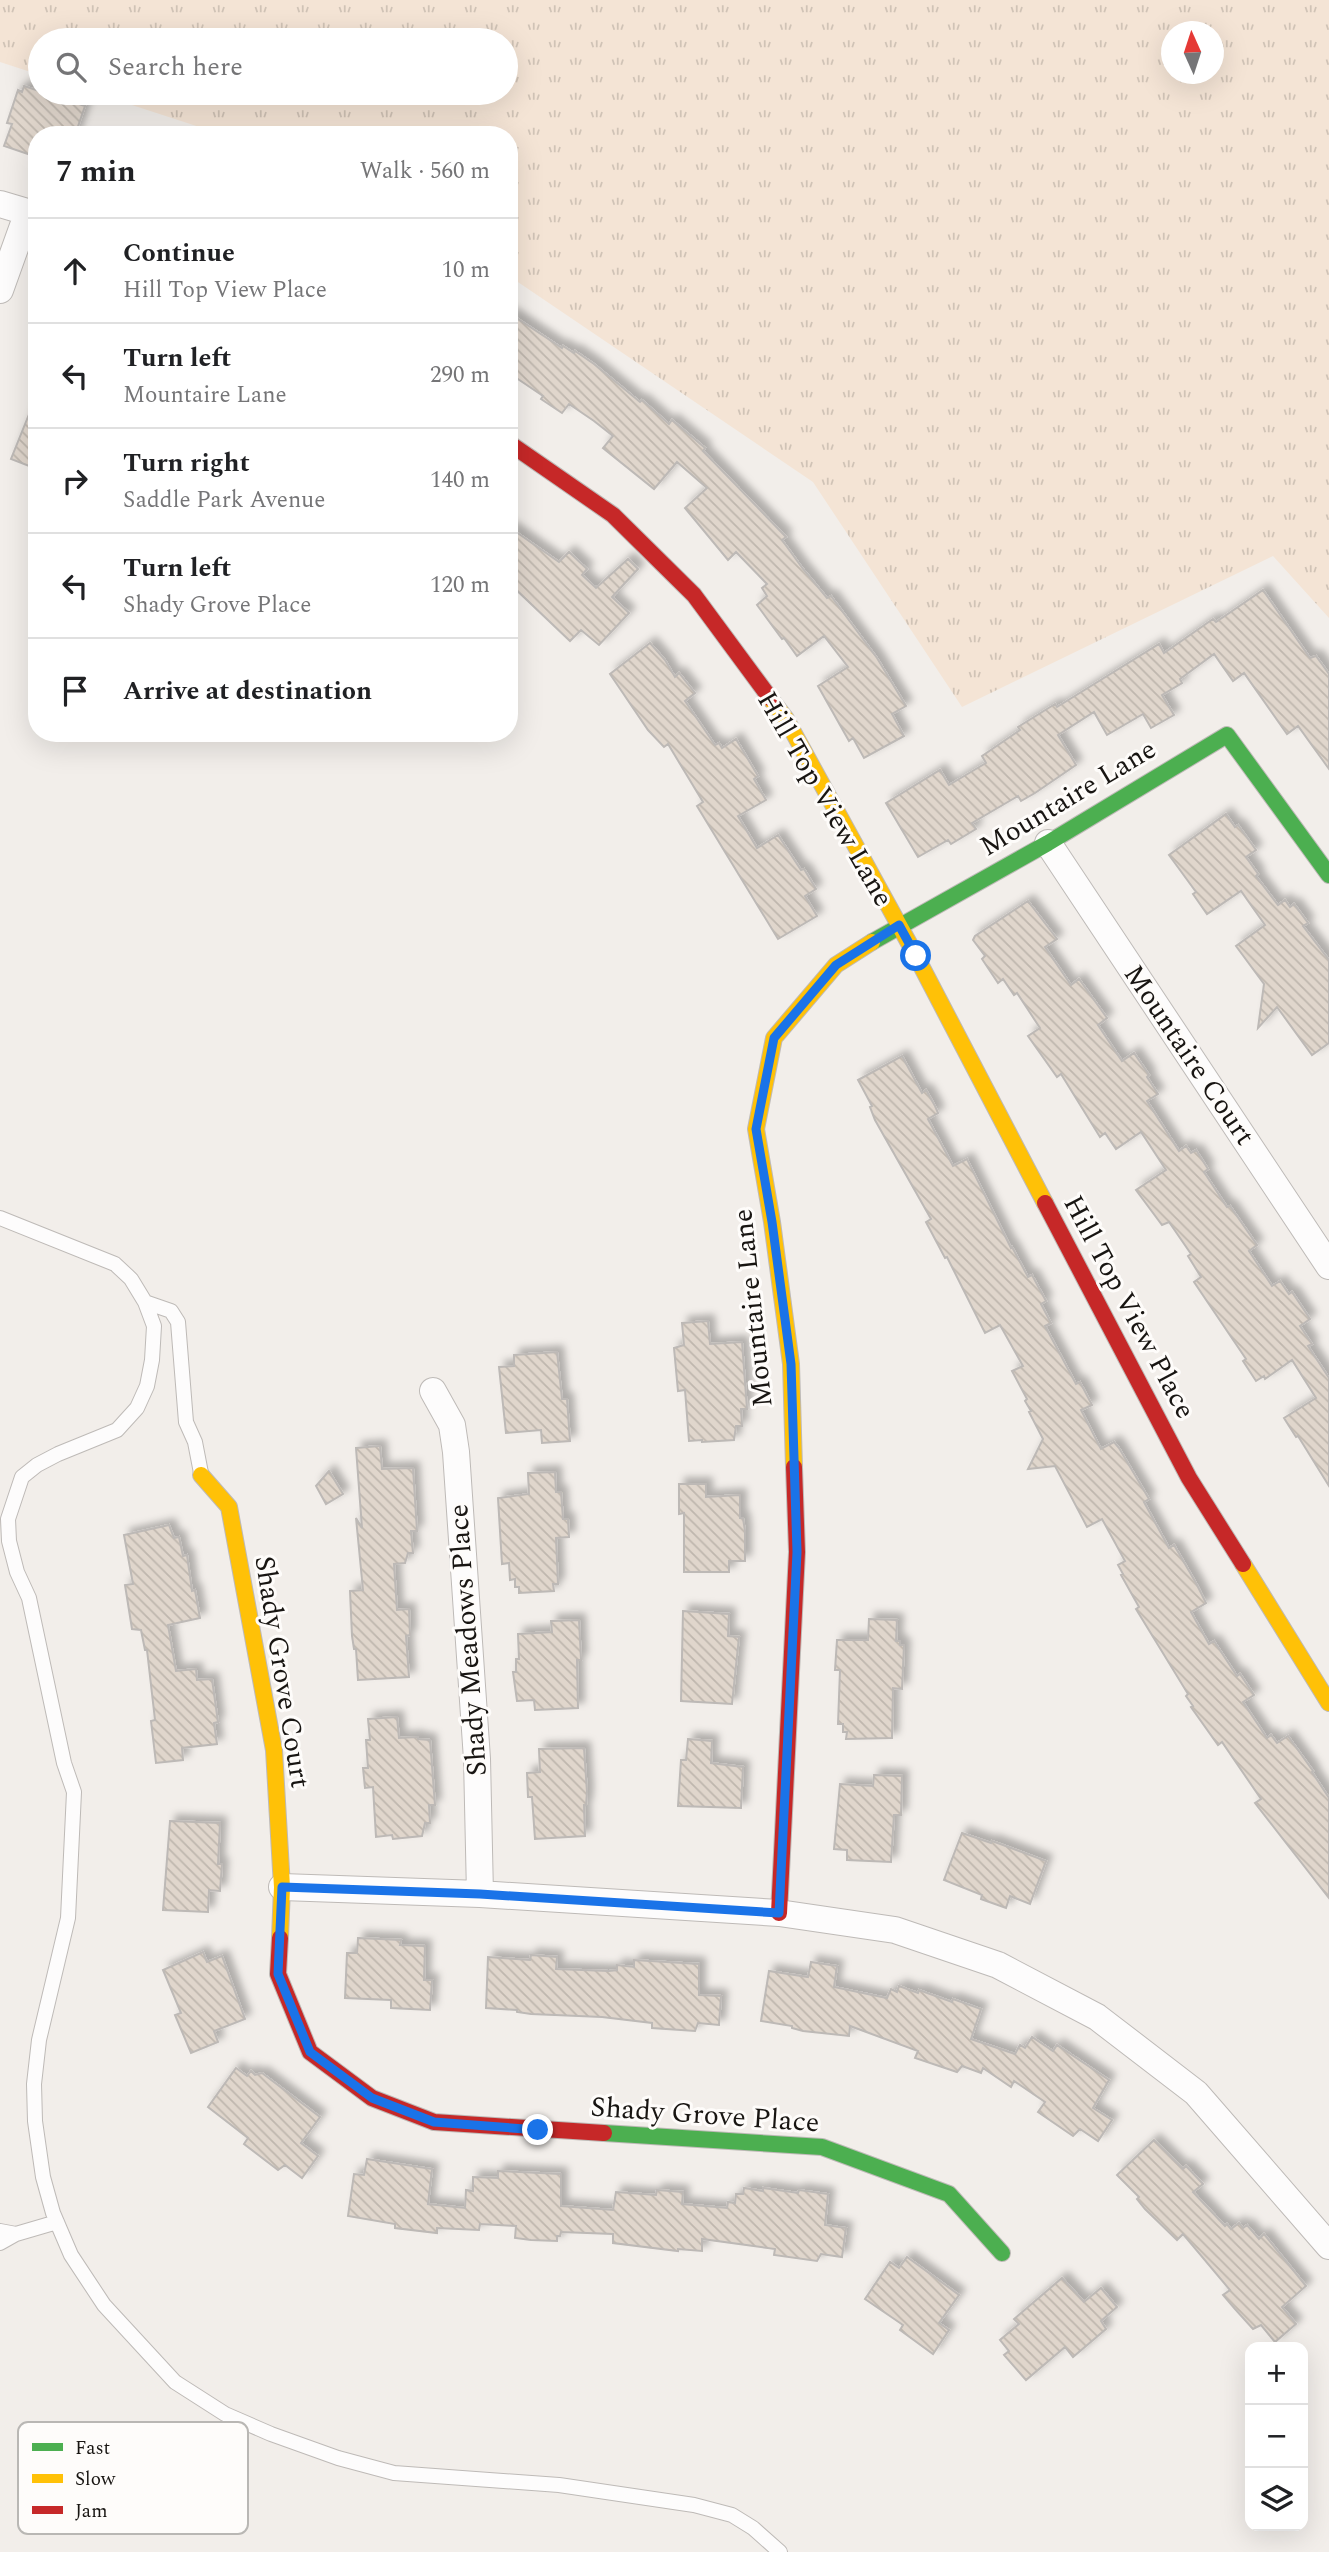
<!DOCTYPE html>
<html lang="en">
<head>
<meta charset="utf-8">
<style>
	:root { --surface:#fff; --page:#f2f2f2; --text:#202124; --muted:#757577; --line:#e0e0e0 }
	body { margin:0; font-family:Spectral,serif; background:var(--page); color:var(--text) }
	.controls { position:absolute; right:21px; bottom:21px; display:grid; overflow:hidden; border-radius:14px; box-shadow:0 7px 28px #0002 }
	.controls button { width:63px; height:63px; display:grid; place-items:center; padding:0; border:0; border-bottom:2px solid var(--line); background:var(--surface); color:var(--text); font:35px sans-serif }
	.compass { position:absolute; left:1161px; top:21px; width:63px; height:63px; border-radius:50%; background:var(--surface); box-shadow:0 7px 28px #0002; rotate:357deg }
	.stop { position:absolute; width:21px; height:21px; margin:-16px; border:5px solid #1a73e8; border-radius:50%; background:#fff }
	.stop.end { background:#1a73e8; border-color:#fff; box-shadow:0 2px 7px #0008 }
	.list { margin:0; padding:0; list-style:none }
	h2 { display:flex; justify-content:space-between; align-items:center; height:91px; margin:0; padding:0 28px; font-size:30px }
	h2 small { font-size:23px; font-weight:400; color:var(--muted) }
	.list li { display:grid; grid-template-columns:46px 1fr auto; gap:21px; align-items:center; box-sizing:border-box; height:105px; padding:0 28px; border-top:2px solid var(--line) }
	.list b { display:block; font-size:26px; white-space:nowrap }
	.list p { margin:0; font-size:23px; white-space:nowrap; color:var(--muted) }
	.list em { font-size:23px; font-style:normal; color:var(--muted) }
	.icon { flex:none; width:38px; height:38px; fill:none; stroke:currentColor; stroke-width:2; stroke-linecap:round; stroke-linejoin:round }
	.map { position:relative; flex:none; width:1329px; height:2552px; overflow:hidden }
	.search { position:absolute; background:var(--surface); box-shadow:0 7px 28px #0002; left:28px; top:28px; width:490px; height:77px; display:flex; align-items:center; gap:18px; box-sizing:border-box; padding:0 24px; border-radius:38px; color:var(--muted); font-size:26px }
	.panel { position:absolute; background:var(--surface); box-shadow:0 7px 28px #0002; left:28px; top:126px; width:490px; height:616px; border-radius:28px }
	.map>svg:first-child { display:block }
</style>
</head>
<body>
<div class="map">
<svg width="1329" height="2552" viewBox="0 0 1329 2552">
	<defs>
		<pattern id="grass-tufts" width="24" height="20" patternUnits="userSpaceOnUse" patternTransform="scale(1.75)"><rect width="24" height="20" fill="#f4e4d5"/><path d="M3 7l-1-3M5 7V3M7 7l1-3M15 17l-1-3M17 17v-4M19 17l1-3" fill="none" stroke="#d0c3b6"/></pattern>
		<pattern id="building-back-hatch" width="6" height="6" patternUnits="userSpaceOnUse" patternTransform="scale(1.75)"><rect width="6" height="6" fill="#e0d6cc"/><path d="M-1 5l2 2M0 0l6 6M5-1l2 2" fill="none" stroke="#bfb7ae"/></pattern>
		<filter id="shadow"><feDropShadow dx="6" dy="-6" stdDeviation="3.5" flood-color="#0004"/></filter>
	</defs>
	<rect width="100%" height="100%" fill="#f2eeea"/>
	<path fill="url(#grass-tufts)" fill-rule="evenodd" d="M0,0h1329v618l-56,-62 -311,151 -149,-225 -304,-206v-141h-285l-129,-42h411v-53h-466v35l-40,-13zM1172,32h42v42h-42z"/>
	<path fill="url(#building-back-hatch)" stroke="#bdb9b6" stroke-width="2" filter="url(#shadow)" d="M24,86l61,20 -10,29h-38v22l-33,-11 8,-22 -5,-1 11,-33 4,2z
		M509,313l53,35 1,-2 11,7 1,-2 19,13 46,38 2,-2 27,24 3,-4 33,28 -2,3 83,86 -4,3 21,29 24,29 4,-2 46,62 29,48 -14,8 12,22 -40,22 -11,-20 -4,3 -31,-55 30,-19 -24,-31 -27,20 -13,-18 -2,1 -25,-34 10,-9 -5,-8 5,-4 -31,-32 -8,8 -43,-52 22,-20 -30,-26 -23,27 -51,-41 10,-12 -19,-15 -25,-17 -7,9 -21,-14 2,-3 -34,-23z
		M36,397h1v72l-26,-10z
		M509,527l50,35 10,-10 18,17 -5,6 14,13 32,-29 10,10 -26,28 17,16 -30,32 -18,-15 -11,11 -61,-58z
		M1263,590l47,68 6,-2 13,18v95l-31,-43 -11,8 -43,-61 -11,8 -19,-27 -34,25 2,4 -20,12 12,20 -23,13 -8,-14 -36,21 -13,-23 -36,23 18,30 -41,28 -14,8 -3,-5 -46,27 4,6 -25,15 -3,-4 -30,17 -32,-54 54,-33 9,15 37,-22 -4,-7 38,-26 -2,-3 37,-23 2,3 102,-63 5,9 49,-34 3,3z
		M650,643l15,17 10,17 4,-4 16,20 -10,8 30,44 4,-2 3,5 14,-9 22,37 -4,3 12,21 -28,16 19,32 21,-13 23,35 3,-1 12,20 -11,7 12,20 -39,23 -81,-133 6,-4 -35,-58 -4,3 -16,-17 -38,-56z
		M1226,814l9,13 3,-2 18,25 -10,7 12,17 -2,2 22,29 7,-5 5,7 4,-3 14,19 -5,3 26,34v83l-17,12 -35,-48 -19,21 6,-44 -28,-38 29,-21 -24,-34 -34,23 -14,-20 3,-2 -27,-37z
		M1028,901l29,38 -12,8 26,38 8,-6 18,25 10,14 -9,7 24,36 12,-8 15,22 -2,2 11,17 -11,7 32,50 7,-5 5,7 5,-3 12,19 -4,3 23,35 3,-1 27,39 -8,6 23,35 8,-5 9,13 3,-2 18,27 -10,7 12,18 -4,2 21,32v108l-31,-50 -2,1 -12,-19 32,-20 -24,-38 -27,19 -1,-3 -8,5 -13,-20 3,-2 -52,-77 7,-5 -13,-21 3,-2 -22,-32 -7,3 -26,-35 30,-20 -25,-38 -25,17 -11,-16 -5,4 -39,-63 -4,3 -29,-41 12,-8 -23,-35 -3,2 -11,-16 -5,4 -16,-24 3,-3 -12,-16 2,-4z
		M902,1056l20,37 4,-3 9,16 3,7 -10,6 25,47 14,-7 44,89 1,-1 16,30 4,-2 14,26 -5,3 10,19 -6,3 31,58 4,-2 12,23 -11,5 20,39 13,-7 5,6 30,51 -5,3 25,46 5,-3 22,38 10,20 -15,9 18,32 5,-3 23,35 3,-2 14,21 -11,7 24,36 4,-3 6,8 11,-7 25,35 -1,1 17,26v100l-74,-95 6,-4 -39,-57 -4,3 -27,-38 2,-1 -7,-10 2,-2 -52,-85 3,-2 -18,-32 2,-1 -5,-9 7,-4 -23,-42 -15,8 -32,-61 -27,3 15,-30 -14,-27 2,-1 -6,-10 2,-2 -15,-28 11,-5 -23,-41 -15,8 -38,-76 -2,1 -19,-36 5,-3 -56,-99 -5,-13 2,-1 -14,-26z
		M708,1321l2,23 32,-2 5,67h-6l1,17h-6l-2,14 -32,2v-2l-13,1 -4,-51 -7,1 -4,-43 10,-3 -2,-22z
		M557,1352l5,47h5l3,42 -28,2 -1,-13 -35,3 -7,-66 15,-1v-11z
		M380,1446l2,23 31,-1 4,63h-6l2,22h-5l-3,10 -11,1 3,46 12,-1 1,26 -4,1 3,41 -51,3 -2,-31h-2l-2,-13 -2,-45 13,-1 -7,-72 6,10 -6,-80z
		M329,1471l14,23 -17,10 -10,-18z
		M555,1472l1,20h5l2,27h5l1,18 -13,1 2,46h-5l1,7 -35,2v-6h-4v-8l-5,1 -1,-17 -7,1 -4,-66 31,-4 -1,-21z
		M679,1484h27v13l34,-2v23h3l2,13v30h-16v11h-45v-59l-5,1z
		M169,1525l5,13 5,-1 4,19 4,-1 5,36 3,-1 5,28 -32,7 8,46 20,-2 1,11 15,-1 6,43 -4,1 3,21 -35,4 1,12 -27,3 -5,-42 4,-1 -8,-70h-2l-4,-20 -9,-1 -7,-44 8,-1 -9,-49z
		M683,1611l46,3 -1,22 11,1 -7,67 -51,-3z
		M869,1619l28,1 -1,21h4v4h4l-2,44 -9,-1 -1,50 -46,1 1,-7h-4v-8h-5l2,-54h-5l2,-30h31z
		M579,1620l2,40h-4l1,48 -43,2 -1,-10 -17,1 -4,-29h3v-13h3l-1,-25 34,-2 -1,-11z
		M397,1717l2,21 19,-1v2l12,1 5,65h-6l1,18h-5l-3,13 -29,3 -1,-4 -16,2 -3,-50 -8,1 -2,-20h5l-2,-28h4l-2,-21z
		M688,1739l24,2 -1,22 32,4 -2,41 -63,-2 3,-46h5z
		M584,1748l3,44 -1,13h-2l1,31 -50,3 -3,-42h-4l-1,-24 13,-1 -1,-23z
		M874,1775l28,1 -1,39h-7l-3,47 -44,-2v-10l-13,-1 6,-65 33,2z
		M170,1821l50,2 -2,41h4l-2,27 -11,-1 -1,22 -45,-2z
		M962,1833l29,10 1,-2 11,4 43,16 -16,43 -20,-8 -4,12 -25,-9 1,-4 -38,-15z
		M358,1938l43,2 -1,5 25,1 -1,34h8l-2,30 -39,-2v-8l-46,-2 2,-45h10z
		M203,1952l4,10 15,-6 23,63 -31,12 4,11 -27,11 -16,-38 6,-2 -18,-43z
		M531,1955l26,2 -1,12 53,2 8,-1v-5l17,2v-7l65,4v31l22,1 -2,29 -21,-2 -3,8 -43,-3v-5l-50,-6 -71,-3 -14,-2v-2l-31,-2 2,-51 42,3z
		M811,1962l26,4 -3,21 53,11 4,-9 6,3 2,-6 19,7 1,-3 33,12 1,-3 28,10 -10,30 44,15 5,-9 5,3 7,-11 21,14 4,-6 52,35 -16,28 19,12 -14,21 -18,-12 -7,7 -35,-24 7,-10 -31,-21 -3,6 -28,-19 -2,5 -19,-7 -5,6 -42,-14 3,-7 -68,-25 -1,10 -46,-5 -11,-3v-2l-31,-5 8,-50 39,6z
		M236,2068l11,8 4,-5 4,4 7,-2 58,44 -19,26 17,13 -16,22 -17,-13 -7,5 -34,-26 4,-6 -40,-31z
		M1154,2140l29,29 3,-3 17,18 -10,8 32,34 2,-2 4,5 8,-6 4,5 4,-3 12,14 5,-5 42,52 -24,21 14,17 -21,18 -14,-17 -8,4 -18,-20 -12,-14 7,-5 -47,-56 -6,6 -32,-31 -8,-10 2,-2 -22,-22z
		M367,2159l65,10 -4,35 37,4 1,-18 7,1v-14l25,1v-7l63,3v32l52,4 3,-18 40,3 1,-5 26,2 -1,12 45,4 1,-6 7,1 1,-9h7l1,-6 19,3v-3l35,5 1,-3 29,4 -3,31 21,3 -4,29 -21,-3 -4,7 -43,-6 1,-6 -73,-10v12l-24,-2v2l-65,-8v-9l-52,-2 -1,4h-3v5l-26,-1 -16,-2 1,-12 -36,-2 -1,6 -42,-2v5l-42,-5v-4l-47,-8 6,-42 10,1z
		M907,2257l52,38 -20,28 10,7 -16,24 -33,-24 3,-5 -38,-26 25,-37 9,6z
		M1062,2278l22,24 17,-14 16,19 -16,14 5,8 -33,28 -8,-10 -39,33 -22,-25 5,-4 -9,-11 19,-16 -5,-5z"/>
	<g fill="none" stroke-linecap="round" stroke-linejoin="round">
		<defs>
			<path id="lane" d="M0,1218l115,46 16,15 14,23 9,24 -2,34 -5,26 -10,22 -20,22 -59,24 -21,11 -15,12 -14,42 1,22 8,31 12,26 35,165 10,29 -6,126 -29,122 -5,44 1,37 8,56 10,36 18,42 33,50 71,77 50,32 46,20 67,24 56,15 165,12 135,20 38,10 21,13 27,24
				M145,1302l26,9 7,11 8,100 9,20 6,31
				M0,2231l16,3 41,-12
				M0,2243l16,-9"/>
			<path id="street" d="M0,204l37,11
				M0,290l28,-78
				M1048,843l281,423
				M433,1391l19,34 4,27 21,307 3,135
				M282,1887l198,7 299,19 116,17 103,35 99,52 99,76 133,153"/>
			<path id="fast" d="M872,942l176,-99 179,-108 102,140
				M604,2133l218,14 127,47 53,59"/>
			<path id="slow" d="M770,698l16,21 130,237 129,247
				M794,1467l-3,-103 -19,-142 -16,-93 18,-91 62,-73 36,-23
				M201,1475l28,32 45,243 8,137 -2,51
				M1243,1564l86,139"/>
			<path id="jam" d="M509,443l104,72 81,80 76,103
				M1045,1203l144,275 54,86
				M779,1913l18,-361 -3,-85
				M280,1938l-2,36 32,78 62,46 62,24 170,11"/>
		</defs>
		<use href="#lane" stroke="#bebab7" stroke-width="16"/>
		<use href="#street" stroke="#bebab7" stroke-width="28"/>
		<use href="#fast" stroke="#bebab7" stroke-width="18"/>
		<use href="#slow" stroke="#bebab7" stroke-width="18"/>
		<use href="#jam" stroke="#bebab7" stroke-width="18"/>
		<use href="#lane" stroke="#fdfcfc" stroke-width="14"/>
		<use href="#street" stroke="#fdfcfc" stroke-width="26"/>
		<use href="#fast" stroke="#4caf50" stroke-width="16"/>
		<use href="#slow" stroke="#ffc107" stroke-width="16"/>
		<use href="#jam" stroke="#c62828" stroke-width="16"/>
	</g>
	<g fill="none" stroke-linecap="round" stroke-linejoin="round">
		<path stroke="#1a73e8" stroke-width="9" d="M538,2130l-104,-8 -62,-24 -62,-46 -32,-78 4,-87 198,7 299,19 18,-361 -6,-188 -19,-142 -16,-93 18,-91 62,-73 63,-40 17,31"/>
	</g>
	<g text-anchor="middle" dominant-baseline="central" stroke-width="6" stroke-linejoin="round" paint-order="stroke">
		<g font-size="28" fill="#181512" stroke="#fefcfa">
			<text transform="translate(1068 798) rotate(-31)">Mountaire Lane</text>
			<text transform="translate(825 799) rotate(60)">Hill Top View Lane</text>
			<text transform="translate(1189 1055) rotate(56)">Mountaire Court</text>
			<text transform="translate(1129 1307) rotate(62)">Hill Top View Place</text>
			<text transform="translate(753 1308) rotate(-96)">Mountaire Lane</text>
			<text transform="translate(468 1640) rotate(-94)">Shady Meadows Place</text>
			<text transform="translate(282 1672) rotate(81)">Shady Grove Court</text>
			<text transform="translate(705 2115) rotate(4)">Shady Grove Place</text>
		</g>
	</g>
	<rect x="18" y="2422" width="230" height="112" rx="10" fill="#fefcfa" stroke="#b9b7b4" stroke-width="2"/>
	<rect x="32" y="2443" width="31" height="8" fill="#4caf50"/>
	<rect x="32" y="2474" width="31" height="9" fill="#ffc107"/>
	<rect x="32" y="2506" width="31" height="8" fill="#c62828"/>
	<g font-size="19" fill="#181512">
		<text x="75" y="2454">Fast</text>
		<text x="75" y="2485">Slow</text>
		<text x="75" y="2517">Jam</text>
	</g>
</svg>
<div class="controls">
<button>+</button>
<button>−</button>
<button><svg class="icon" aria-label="layers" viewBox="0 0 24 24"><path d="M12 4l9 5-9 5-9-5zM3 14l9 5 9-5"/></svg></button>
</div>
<svg class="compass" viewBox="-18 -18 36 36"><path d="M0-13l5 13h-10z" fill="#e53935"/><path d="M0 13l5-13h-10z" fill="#757577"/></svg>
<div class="stop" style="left:916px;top:956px"></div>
<div class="stop end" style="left:538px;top:2130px"></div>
<div class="search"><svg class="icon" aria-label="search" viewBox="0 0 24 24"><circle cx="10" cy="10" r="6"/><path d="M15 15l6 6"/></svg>Search here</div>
<section class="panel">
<h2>7 min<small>Walk · 560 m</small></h2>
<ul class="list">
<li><svg class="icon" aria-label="ahead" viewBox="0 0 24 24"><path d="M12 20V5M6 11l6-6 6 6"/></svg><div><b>Continue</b><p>Hill Top View Place</p></div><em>10 m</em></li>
<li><svg class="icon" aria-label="left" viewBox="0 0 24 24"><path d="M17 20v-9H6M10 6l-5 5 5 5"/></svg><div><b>Turn left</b><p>Mountaire Lane</p></div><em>290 m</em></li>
<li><svg class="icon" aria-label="right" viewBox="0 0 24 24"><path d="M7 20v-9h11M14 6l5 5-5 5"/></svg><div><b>Turn right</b><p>Saddle Park Avenue</p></div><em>140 m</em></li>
<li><svg class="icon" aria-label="left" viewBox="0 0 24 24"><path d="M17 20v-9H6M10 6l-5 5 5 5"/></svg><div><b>Turn left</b><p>Shady Grove Place</p></div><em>120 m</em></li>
<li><svg class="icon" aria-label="arrive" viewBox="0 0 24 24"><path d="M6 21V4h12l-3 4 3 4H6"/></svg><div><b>Arrive at destination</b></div></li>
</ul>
</section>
</div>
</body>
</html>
